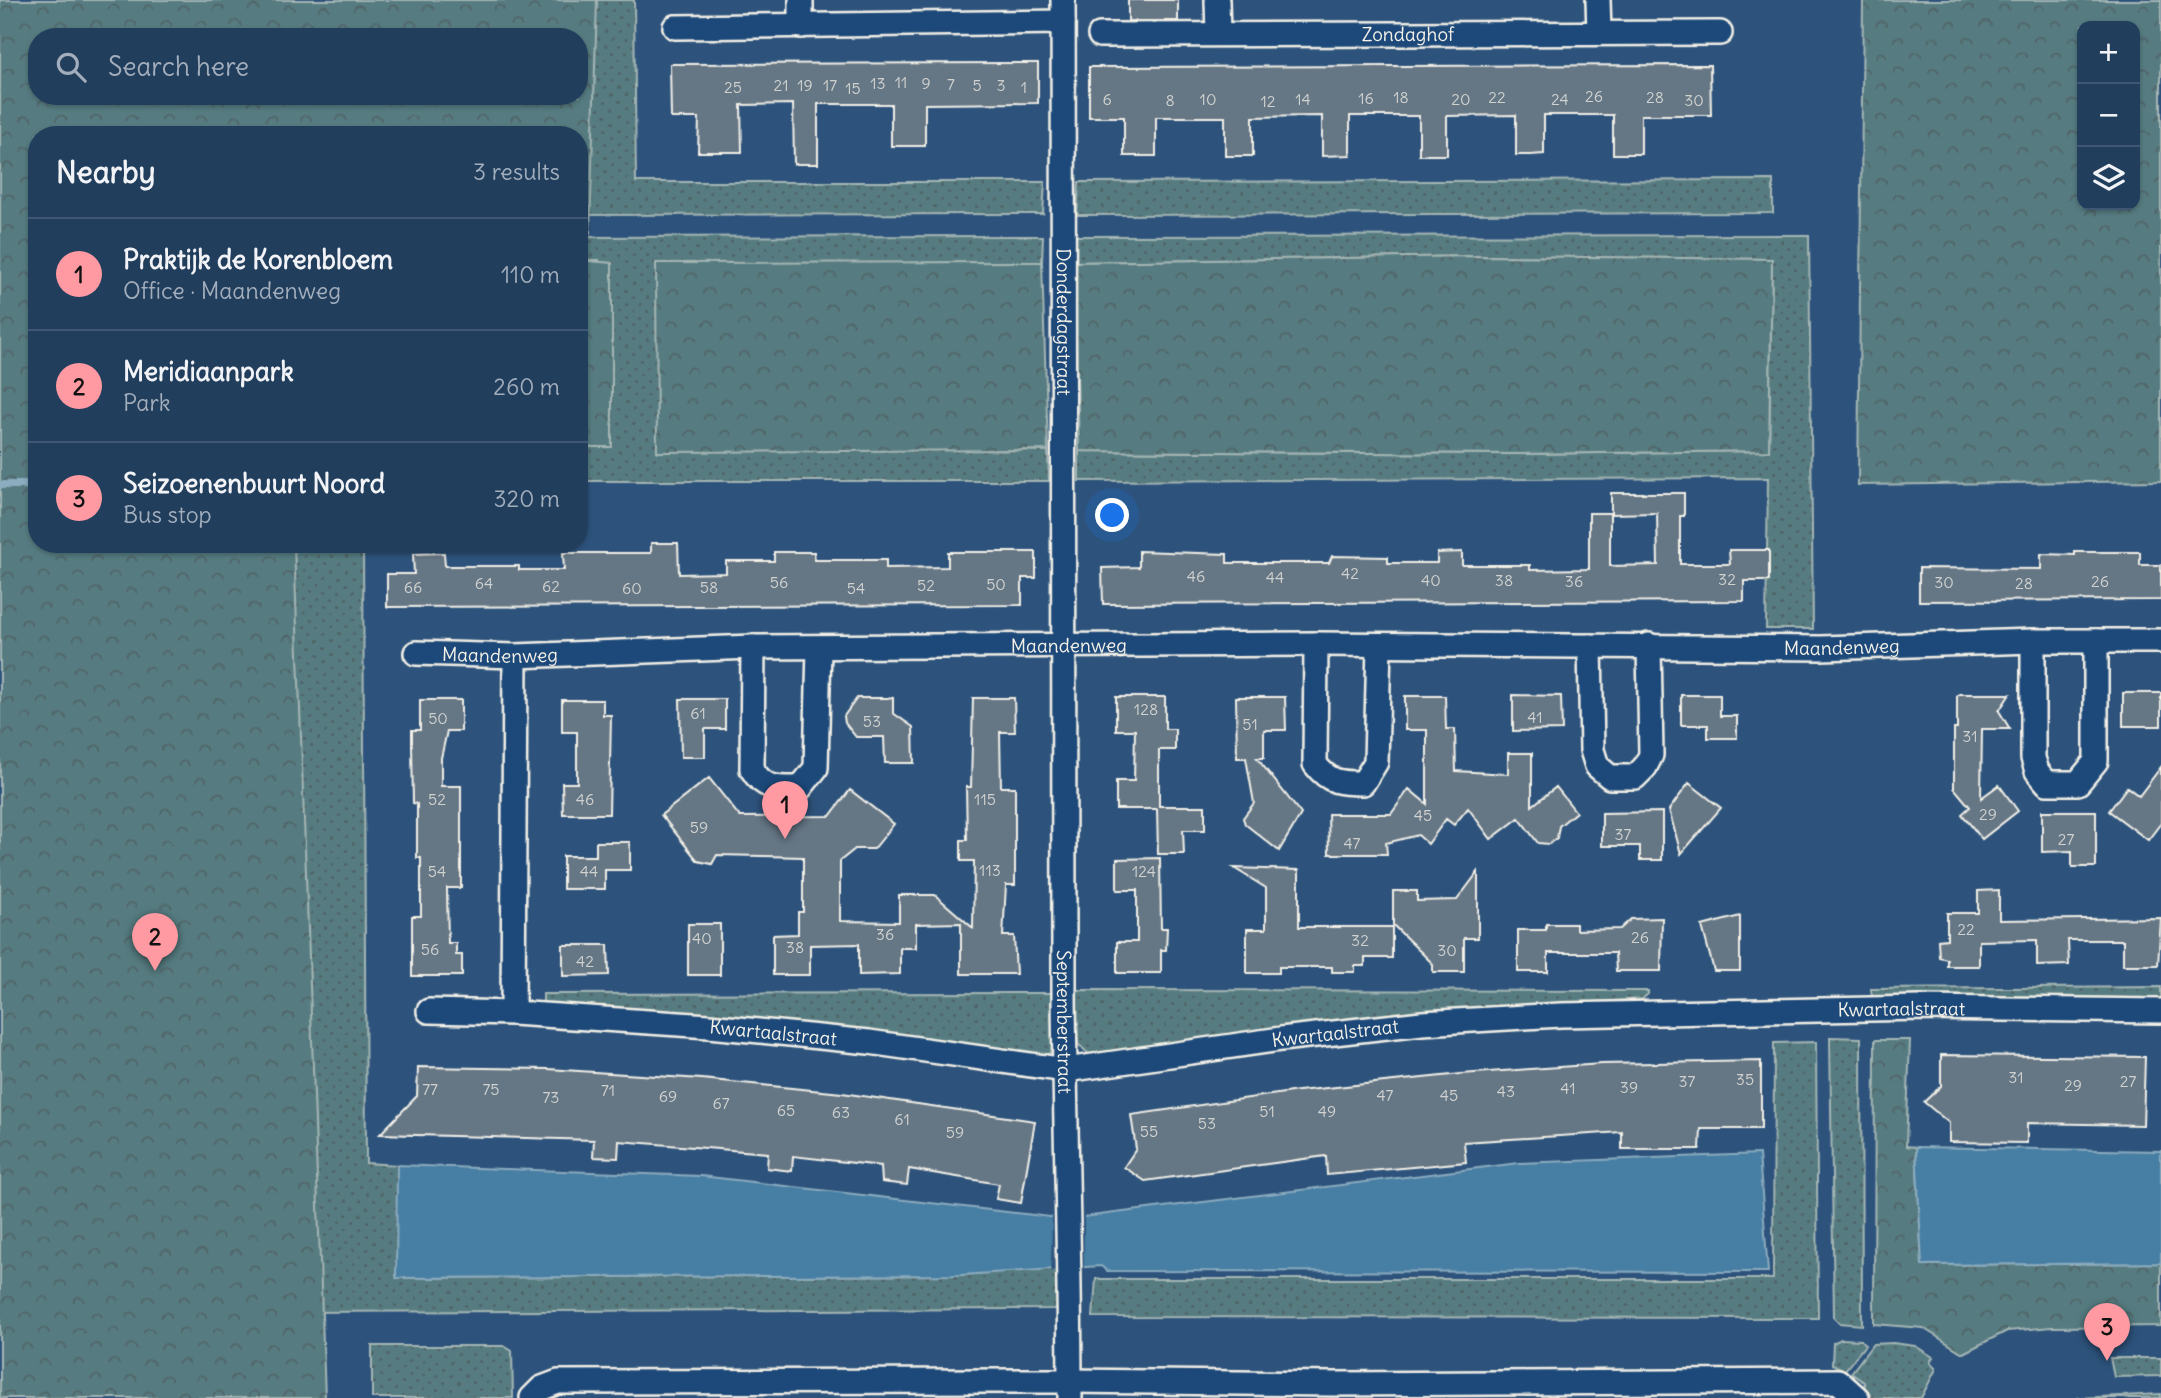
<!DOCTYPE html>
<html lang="en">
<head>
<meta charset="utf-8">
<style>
	:root { --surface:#223e5d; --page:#2a4563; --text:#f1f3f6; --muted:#a2aebc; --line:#3f5772; --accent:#ff9aa2 }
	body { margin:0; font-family:Delius,sans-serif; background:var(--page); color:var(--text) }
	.controls { position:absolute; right:21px; top:21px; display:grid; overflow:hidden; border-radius:14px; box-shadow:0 2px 5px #0004 }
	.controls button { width:63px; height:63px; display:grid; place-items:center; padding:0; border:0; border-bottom:2px solid var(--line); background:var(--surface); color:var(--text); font:35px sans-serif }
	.you { position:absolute; left:1113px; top:516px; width:24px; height:24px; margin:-18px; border:5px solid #fff; border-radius:50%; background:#1a73e8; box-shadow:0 0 0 10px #1a73e833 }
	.badge { display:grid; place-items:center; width:46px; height:46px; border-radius:50%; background:var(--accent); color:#111; font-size:23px; font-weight:700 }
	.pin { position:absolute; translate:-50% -58px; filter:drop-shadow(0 2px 4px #0008) }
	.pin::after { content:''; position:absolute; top:37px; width:24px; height:21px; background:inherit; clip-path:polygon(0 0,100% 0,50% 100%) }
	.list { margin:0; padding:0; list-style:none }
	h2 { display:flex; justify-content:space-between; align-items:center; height:91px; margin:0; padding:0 28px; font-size:30px }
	h2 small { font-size:23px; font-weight:400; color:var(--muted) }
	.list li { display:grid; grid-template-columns:46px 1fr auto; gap:21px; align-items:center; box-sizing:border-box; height:112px; padding:0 28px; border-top:2px solid var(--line) }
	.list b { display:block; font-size:26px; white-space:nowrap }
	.list p { margin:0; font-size:23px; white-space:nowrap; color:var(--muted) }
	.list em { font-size:23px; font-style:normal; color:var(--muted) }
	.icon { flex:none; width:38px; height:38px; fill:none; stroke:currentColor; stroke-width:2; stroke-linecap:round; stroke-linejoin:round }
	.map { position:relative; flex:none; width:2161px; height:1398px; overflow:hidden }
	.search { position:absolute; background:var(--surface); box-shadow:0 2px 5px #0004; left:28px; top:28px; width:560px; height:77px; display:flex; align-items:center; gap:18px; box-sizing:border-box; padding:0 24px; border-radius:28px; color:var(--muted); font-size:26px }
	.panel { position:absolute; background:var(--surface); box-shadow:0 2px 5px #0004; left:28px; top:126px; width:560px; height:427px; border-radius:28px }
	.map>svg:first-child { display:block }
</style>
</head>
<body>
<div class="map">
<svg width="2161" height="1398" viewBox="0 0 2161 1398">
	<defs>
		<pattern id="grass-dots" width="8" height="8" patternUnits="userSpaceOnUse" patternTransform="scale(1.75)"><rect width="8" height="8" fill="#567b81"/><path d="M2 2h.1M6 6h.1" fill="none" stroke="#506466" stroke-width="1.8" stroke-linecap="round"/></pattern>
		<pattern id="forest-crowns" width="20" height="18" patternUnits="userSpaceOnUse" patternTransform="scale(1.75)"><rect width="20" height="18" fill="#567b81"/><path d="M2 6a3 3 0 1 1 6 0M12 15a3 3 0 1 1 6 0" fill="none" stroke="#506466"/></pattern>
	</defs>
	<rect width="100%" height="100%" fill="#2d537c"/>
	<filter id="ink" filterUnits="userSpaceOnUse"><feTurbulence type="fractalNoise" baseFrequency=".0143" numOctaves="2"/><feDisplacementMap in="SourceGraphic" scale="14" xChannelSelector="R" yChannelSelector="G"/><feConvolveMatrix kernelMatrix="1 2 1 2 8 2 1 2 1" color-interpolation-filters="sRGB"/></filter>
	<g filter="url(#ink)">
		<path fill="url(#grass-dots)" stroke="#a5b6b4" stroke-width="2" d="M560,0h74l2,182h409l-2,32 -464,1v-178z
			M1773,180v33l-696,2 2,-33z
			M1809,235l4,394h-47l2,-151 -689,3v-30l436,3 254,-3 3,-192 -291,-3 -407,6 2,-26z
			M1043,236l-1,26 -129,1 12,186 123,2 1,30h-470v-34h32l-12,-187h-20v-23z
			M291,544h72l3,619 31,2v113l564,-3 96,-8v42l-763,3z
			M2161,987v13l-289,-3 -1,-8z
			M1072,990l576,1v3l-6,5 -161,10 -390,47 -13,-12z
			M1058,993l-1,53 -10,9 -6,1 -498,-50v-12z
			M1830,1037l31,1 1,287 -23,-2 -5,-6z
			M1816,1042l2,276 -725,-1 3,-38h677l1,-236z
			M1841,1339l20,1 4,5 -20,25 -13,-6 1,-21z
			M1893,1343l22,3 18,11 -3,5 6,7 -15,29h-54l-3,-16 -13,-9 22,-29z
			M372,1346h132l8,5 1,47h-141z
			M2110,1358h51v18l-47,1z
			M2161,1394v4h-84z"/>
		<path fill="url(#forest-crowns)" stroke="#a5b6b4" stroke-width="2" fill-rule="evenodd" d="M0,0h597l-7,233h-11v-98h-542v409h257l31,854h-325zM37,37h542v59h-542z
			M1863,0h298v481l-303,4zM2082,26h53v179h-53z
			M1481,256l291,3 -3,192 -254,3 -436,-3 -5,-189z
			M579,260l33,3v184h-33z
			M1042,262l6,188 -391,2 -1,-189z
			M1875,1040h35l-4,106 10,1 6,118 239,-2v63l-109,1 -45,4 -44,22 -40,-25 -49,-4z"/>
		<path fill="#477ea3" stroke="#8cacbf" stroke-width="2" d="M1916,1147l245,4v112l-239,2z
			M1759,1154l9,118 -661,-1 -6,-5 -140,9 -565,3 1,-113 304,11 366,43 452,-56z"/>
		<path fill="#2d537c" d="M1052,1214h32v57h-33z"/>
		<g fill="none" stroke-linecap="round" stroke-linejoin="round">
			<path stroke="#8cacbf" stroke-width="8" d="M0,485h37"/>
		</g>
		<path fill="#657685" stroke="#f4f1e8" stroke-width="2" d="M1128,0h50v21h-50z
			M1038,63v40l-113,1v42h-34v-42h-73v60h-24l-1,-60 -52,1 1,47h-44l1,-34h-28l-1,-54z
			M1710,65l1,50h-70v39h-28v-39h-69v39l-14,1h-14v-40l-69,1v39h-28v-39h-69v39l-28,1v-40l-69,1v39h-28v-39h-69v39h-32v-39h-35v-50z
			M1611,493h73v23h-4v48h50l-1,-14h40v31h-25v20l-641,3 -1,-36 37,-1v-16l88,3v9h102l3,-7 56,1v6h49v-10l25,-1v13h68v5l59,-1v-56h21v53l48,-1 -1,-52 -46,1z
			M651,543h27l1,31 47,-1v-12h48v-9h40v8h72v8l62,-1v-15h88v26h-14v27l-635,2v-33h27l-1,-20 31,-1 1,13h74v4h45l-1,-17h88z
			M2075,552h65v13h21v35l-242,1v-33l122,1v-15l34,1z
			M2123,693h38v33h-38z
			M1959,694h51l-11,17 11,18h-28l-1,69 18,-13 19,26 -36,28 -20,-25 8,-7 -16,-19v-59h3v-33z
			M1513,695l48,1 1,34 -49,1z
			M1681,695h39v21h17v22h-29v-13h-27z
			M1405,696h40l1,33h9l1,42 52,3v-21h24v53l24,-19 20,25 -17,14 -2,12 -8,6 -11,-1 -19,-25 -28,21 -23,-31 -14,17 -8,-6 -18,25 -10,-9 -32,8 1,11h-58l-1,-40h63l18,-25 18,15v-74h-22z
			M1116,697h49v32h10v21h-16v56h46v24h-22l1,24h-26l-1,-45h-41v-28h18l1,-51h-19z
			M1236,697h49l1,33h-22v28h-7l44,56 -22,37 -34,-27 -2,-6 11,-15 -8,-45h-9z
			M857,698h36v15l20,14 1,36h-29l-1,-26h-28l-11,-14 -1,-7z
			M973,698h41l1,34h-15l1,55h14v98h-9l-3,51h11l2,38h-55v-51l-45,1v24h-16v26l-41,1v-31l-49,1v30h-37v-40l25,-1v-22h5v-55l-86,-2 -5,9 -14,-3 -37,-46 48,-37 31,39 90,-1 20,-26 44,34 -20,25h-19l-15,12v60l59,1v-27h36l38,33 1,-67h-13v-21h6l-1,-53h5z
			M680,699h45v30h-20v28h-24z
			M420,700h41v31h-14l-6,27v28h20v102h-14l1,55h8v12h6v21h-50v-60h9v-58h-4v-54l-4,-1 -1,-58v-15h8z
			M562,700h41v15h8l-2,99h-46l-1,-31h15v-51h-15z
			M2161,767v56l-13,17 -39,-29 18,-24 12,9z
			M1689,783l32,25 -40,46 -12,-44z
			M2042,811h54v56h-24v-16l-30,1z
			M1662,812v48h-22v-14h-38v-33z
			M596,842h34v28h-25v19h-42v-33h33z
			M1160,858l1,70h6l-1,22h-5v23h-44v-31h20v-52h-20v-31z
			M1234,868l65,2v57h93v31h-27v8h-10v6h-23v-5h-53v6h-32v-44h19v-41z
			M1478,872v66h-14v34h-31v-8l-40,-39v-34h24v10l40,-1z
			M1999,890v30l162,-2 -3,47h-35v-25h-55l1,25 -32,1v-26l-58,1v25h-32v-7l-8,-2 -1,-17 9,-1v-26h31v-22z
			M1740,916v55h-26l-12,-45z
			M1662,918l-1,53h-45l-1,-18h-67v19h-30v-42h28v-6h30v6l44,-1 11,-10z
			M688,924h32v51h-32z
			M563,945h45l1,30 -46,1z
			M1941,1055l204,2 -2,68 -116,-2v20l-78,-1v-19l-25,-21 17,-16z
			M1761,1061v68h-60l-1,20h-78v-17l-158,10 2,20 -139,13 -1,-19 -181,25 -21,-14 12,-18 -5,-34 167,-24 163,-17 141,-10z
			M418,1067l130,2 154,10 140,14 193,28 -14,82 -25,-4 3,-15 -90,-15 -2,16 -25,-3 -1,-16 -88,-10 -1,15 -25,-3 1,-15 -149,-12 -1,17 -25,-1 1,-17 -214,-6 37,-38z"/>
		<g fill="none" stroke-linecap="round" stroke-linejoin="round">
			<defs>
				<g id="minor">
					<path d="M801,0v26"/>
					<path id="s1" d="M1063,0c2,330 0,660 1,991 1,135 6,271 6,407"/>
					<path d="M1217,0l1,34"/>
					<path d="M1598,0l1,33"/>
					<path d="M675,27l388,-5"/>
					<path id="s2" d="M1100,35l620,-2"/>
					<path d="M2033,641v117l4,13 10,12h31l18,-22v-120"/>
					<path d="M1316,644l-1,120c14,19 26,19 48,19l13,-21 3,-117"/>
					<path d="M1590,646l2,104 5,16 13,11h25l10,-10 6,-12 -2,-110"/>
					<path d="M753,647l-1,122c12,21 26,19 48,19l16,-20 3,-120"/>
					<path id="s3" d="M416,653l99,3 238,-9 563,-3 505,4 212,-7h128"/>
					<path id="s4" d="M515,656l-2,357 196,13 160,16 197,28 215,-31 141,-16 139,-8 360,-7 240,3"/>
					<path d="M429,1011l84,2"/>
					<path d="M532,1398l10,-10 16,-6 512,-1 265,3 503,-3 19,17"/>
				</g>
			</defs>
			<use href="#minor" stroke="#f4f1e8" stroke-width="28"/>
			<use href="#minor" stroke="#1f4a7a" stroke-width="23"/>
		</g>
	</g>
	<g text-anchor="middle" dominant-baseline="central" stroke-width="7" stroke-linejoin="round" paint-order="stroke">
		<g font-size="16" fill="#d0d2cf">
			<text x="901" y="82">11</text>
			<text x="878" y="83">13</text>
			<text x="926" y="83">9</text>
			<text x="951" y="84">7</text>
			<text x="781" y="85">21</text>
			<text x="805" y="85">19</text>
			<text x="830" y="85">17</text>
			<text x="977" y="85">5</text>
			<text x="1001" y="85">3</text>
			<text x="733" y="87">25</text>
			<text x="1024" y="87">1</text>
			<text x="853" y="88">15</text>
			<text x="1594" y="96">26</text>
			<text x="1401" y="97">18</text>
			<text x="1497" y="97">22</text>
			<text x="1655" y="97">28</text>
			<text x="1366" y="98">16</text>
			<text x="1107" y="99">6</text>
			<text x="1208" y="99">10</text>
			<text x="1303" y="99">14</text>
			<text x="1461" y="99">20</text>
			<text x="1560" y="99">24</text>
			<text x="1170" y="100">8</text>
			<text x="1694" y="100">30</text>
			<text x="1268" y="101">12</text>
			<text x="1350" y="573">42</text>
			<text x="1196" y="576">46</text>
			<text x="1275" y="577">44</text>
			<text x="1727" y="579">32</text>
			<text x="1431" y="580">40</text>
			<text x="1504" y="580">38</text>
			<text x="1574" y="581">36</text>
			<text x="2100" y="581">26</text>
			<text x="779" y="582">56</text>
			<text x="1944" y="582">30</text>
			<text x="484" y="583">64</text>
			<text x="2024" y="583">28</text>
			<text x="996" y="584">50</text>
			<text x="926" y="585">52</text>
			<text x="551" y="586">62</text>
			<text x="413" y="587">66</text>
			<text x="709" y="587">58</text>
			<text x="632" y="588">60</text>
			<text x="856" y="588">54</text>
			<text x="1146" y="709">128</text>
			<text x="698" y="713">61</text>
			<text x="1535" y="717">41</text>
			<text x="438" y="718">50</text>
			<text x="872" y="721">53</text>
			<text x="1250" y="724">51</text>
			<text x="1970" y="736">31</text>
			<text x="437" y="799">52</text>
			<text x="585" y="799">46</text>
			<text x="985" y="799">115</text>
			<text x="1988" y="814">29</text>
			<text x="1423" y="815">45</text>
			<text x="699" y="827">59</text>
			<text x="1623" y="834">37</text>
			<text x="2066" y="839">27</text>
			<text x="1352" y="843">47</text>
			<text x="990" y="870">113</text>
			<text x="437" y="871">54</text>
			<text x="589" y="871">44</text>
			<text x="1144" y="871">124</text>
			<text x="1966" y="929">22</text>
			<text x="885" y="934">36</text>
			<text x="1640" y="937">26</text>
			<text x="702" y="938">40</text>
			<text x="1360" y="940">32</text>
			<text x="795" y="947">38</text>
			<text x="430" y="949">56</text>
			<text x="1447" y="950">30</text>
			<text x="585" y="961">42</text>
			<text x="2016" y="1077">31</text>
			<text x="1745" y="1079">35</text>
			<text x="1687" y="1081">37</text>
			<text x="2128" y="1081">27</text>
			<text x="2073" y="1085">29</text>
			<text x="1629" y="1087">39</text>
			<text x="1568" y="1088">41</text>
			<text x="430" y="1089">77</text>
			<text x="491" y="1089">75</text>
			<text x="608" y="1090">71</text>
			<text x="1506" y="1091">43</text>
			<text x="1385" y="1095">47</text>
			<text x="1449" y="1095">45</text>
			<text x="668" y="1096">69</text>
			<text x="551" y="1097">73</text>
			<text x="721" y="1103">67</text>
			<text x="786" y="1110">65</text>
			<text x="1267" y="1111">51</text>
			<text x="1327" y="1111">49</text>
			<text x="841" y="1112">63</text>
			<text x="902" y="1119">61</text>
			<text x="1207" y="1123">53</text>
			<text x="1149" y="1131">55</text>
			<text x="955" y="1132">59</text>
		</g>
		<g font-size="19" fill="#f4f1e8" stroke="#1f4a7a">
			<text stroke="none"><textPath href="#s2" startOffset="308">Zondaghof</textPath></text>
			<text stroke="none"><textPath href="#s1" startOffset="322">Donderdagstraat</textPath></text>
			<text stroke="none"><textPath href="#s3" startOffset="653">Maandenweg</textPath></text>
			<text stroke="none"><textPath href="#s3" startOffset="1426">Maandenweg</textPath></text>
			<text stroke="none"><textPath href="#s3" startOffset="84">Maandenweg</textPath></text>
			<text stroke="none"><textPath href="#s4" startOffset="1752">Kwartaalstraat</textPath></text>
			<text stroke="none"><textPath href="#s1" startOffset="1022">Septemberstraat</textPath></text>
			<text stroke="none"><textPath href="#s4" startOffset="618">Kwartaalstraat</textPath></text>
			<text stroke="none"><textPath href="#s4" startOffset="1185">Kwartaalstraat</textPath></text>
		</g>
	</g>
</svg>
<div class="controls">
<button>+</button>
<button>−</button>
<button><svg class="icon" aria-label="layers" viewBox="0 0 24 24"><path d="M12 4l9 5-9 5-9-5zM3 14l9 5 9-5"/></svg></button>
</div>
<div class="you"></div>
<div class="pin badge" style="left:785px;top:839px">1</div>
<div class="pin badge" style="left:155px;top:971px">2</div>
<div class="pin badge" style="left:2107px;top:1361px">3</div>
<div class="search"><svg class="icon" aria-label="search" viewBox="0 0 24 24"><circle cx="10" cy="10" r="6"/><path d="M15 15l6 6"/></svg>Search here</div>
<section class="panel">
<h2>Nearby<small>3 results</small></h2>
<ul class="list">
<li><span class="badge">1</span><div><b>Praktijk de Korenbloem</b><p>Office · Maandenweg</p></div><em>110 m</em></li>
<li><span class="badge">2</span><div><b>Meridiaanpark</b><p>Park</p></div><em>260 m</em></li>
<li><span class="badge">3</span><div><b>Seizoenenbuurt Noord</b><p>Bus stop</p></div><em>320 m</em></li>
</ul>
</section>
</div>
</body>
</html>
